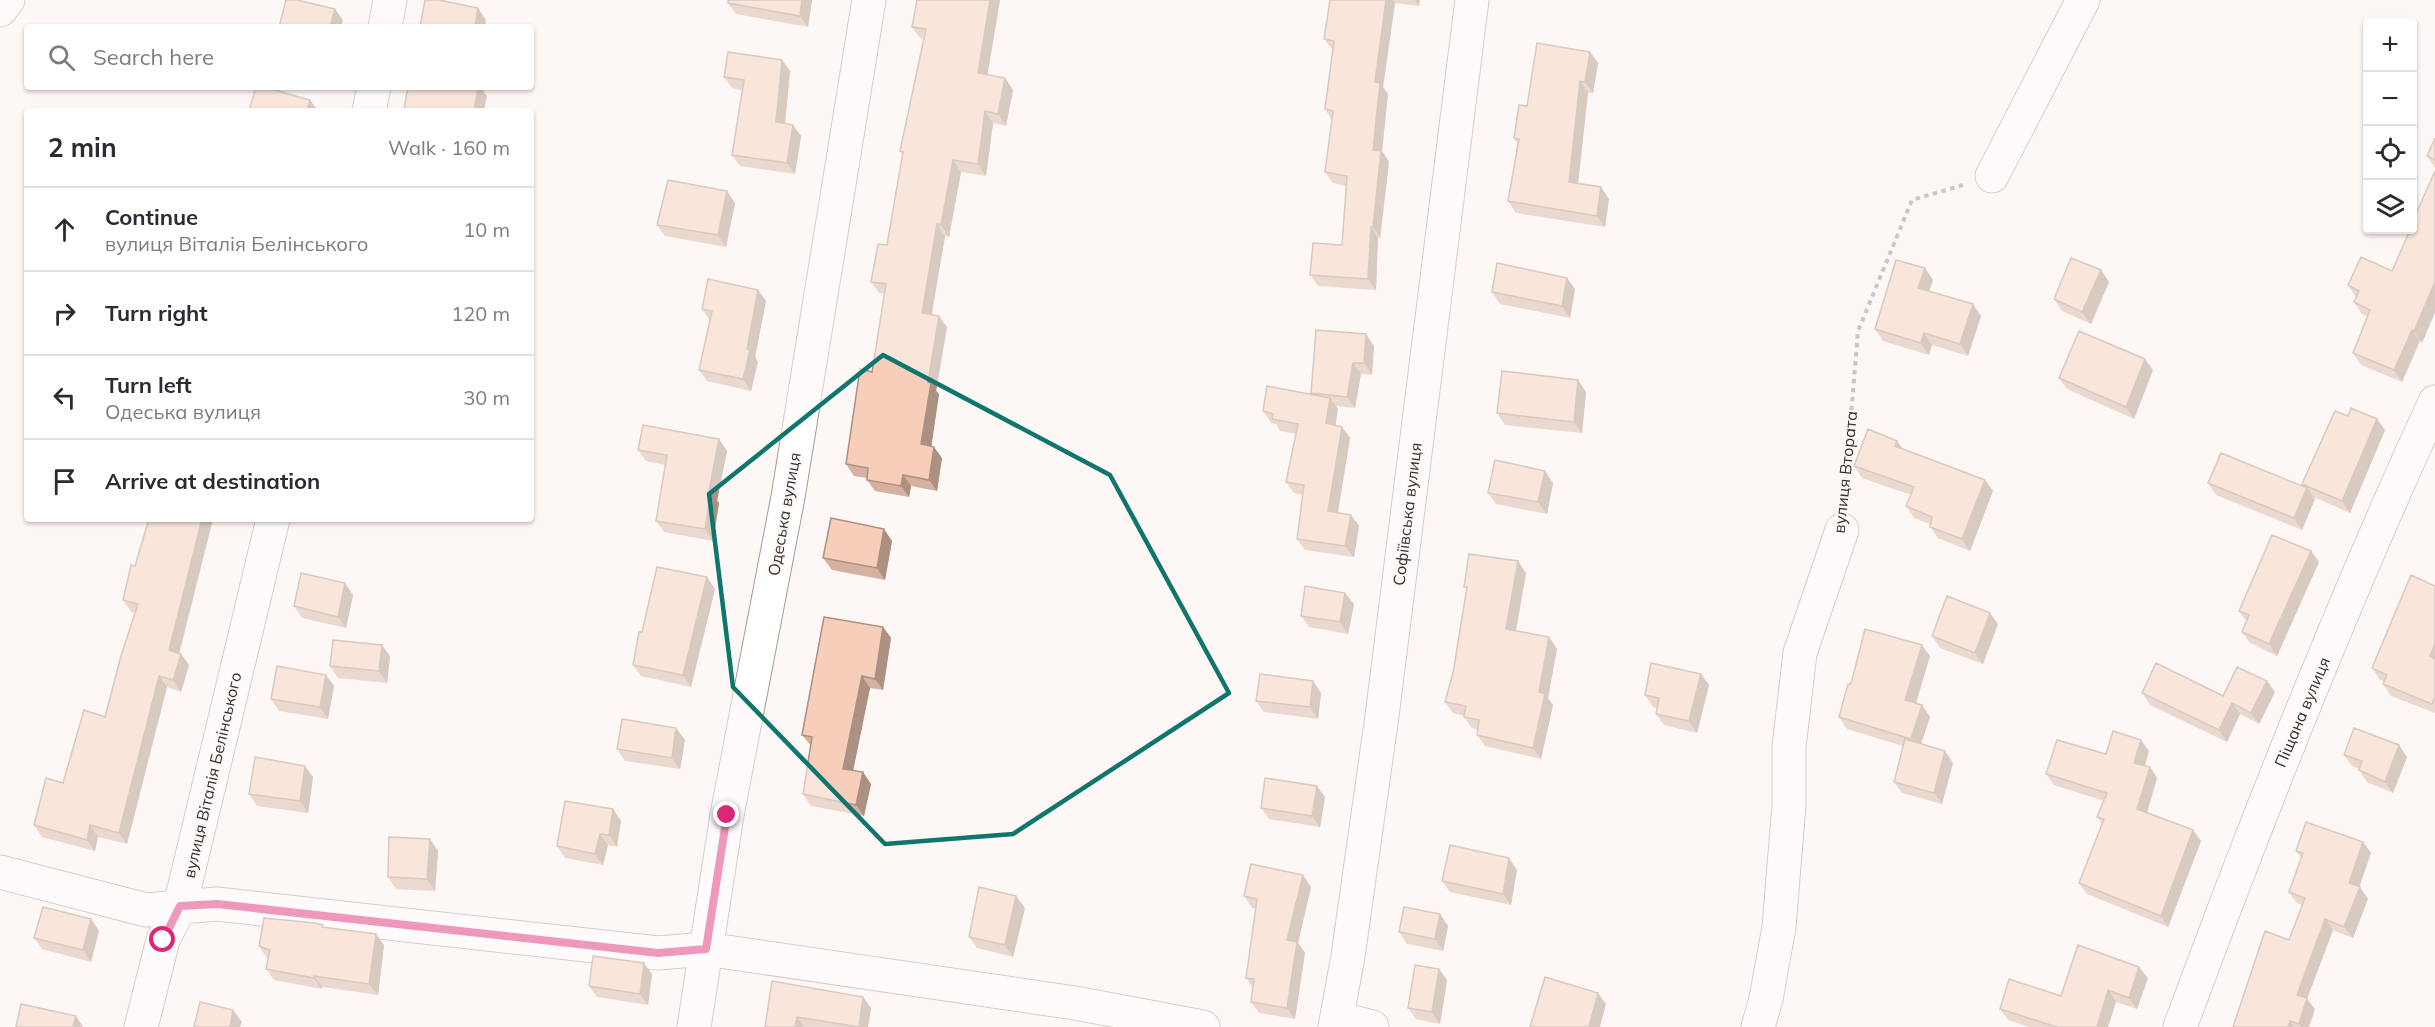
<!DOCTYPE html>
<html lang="en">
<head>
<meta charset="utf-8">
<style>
	:root { --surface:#fff; --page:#f2f2f3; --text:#2b2b33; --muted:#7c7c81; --line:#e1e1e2 }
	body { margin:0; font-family:Mulish,sans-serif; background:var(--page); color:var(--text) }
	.controls { position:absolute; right:18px; top:18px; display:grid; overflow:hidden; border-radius:6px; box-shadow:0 2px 4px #0004 }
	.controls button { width:54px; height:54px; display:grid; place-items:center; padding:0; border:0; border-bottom:2px solid var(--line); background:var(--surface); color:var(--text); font:30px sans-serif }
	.stop { position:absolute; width:18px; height:18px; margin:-14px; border:4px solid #db2777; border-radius:50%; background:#fff }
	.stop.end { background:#db2777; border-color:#fff; box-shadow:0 2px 6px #0008 }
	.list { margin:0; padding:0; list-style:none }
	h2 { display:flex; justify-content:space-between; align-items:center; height:78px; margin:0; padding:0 24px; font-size:26px }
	h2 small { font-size:20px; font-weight:400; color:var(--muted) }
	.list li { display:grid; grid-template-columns:39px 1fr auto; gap:18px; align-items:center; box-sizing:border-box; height:84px; padding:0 24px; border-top:2px solid var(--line) }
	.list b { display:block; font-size:22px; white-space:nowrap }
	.list p { margin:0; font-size:20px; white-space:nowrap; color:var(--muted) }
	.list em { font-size:20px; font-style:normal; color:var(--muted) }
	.icon { flex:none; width:33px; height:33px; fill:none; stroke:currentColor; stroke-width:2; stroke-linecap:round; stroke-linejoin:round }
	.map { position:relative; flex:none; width:2435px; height:1027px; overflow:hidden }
	.search { position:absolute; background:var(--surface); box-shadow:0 2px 4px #0004; left:24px; top:24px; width:510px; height:66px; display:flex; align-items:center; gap:15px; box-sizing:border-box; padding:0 21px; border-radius:6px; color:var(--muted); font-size:22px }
	.panel { position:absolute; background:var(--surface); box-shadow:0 2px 4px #0004; left:24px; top:108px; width:510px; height:414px; border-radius:6px }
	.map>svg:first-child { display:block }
</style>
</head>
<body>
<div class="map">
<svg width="2435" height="1027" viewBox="0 0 2435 1027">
	<rect width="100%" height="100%" fill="#fdf8f5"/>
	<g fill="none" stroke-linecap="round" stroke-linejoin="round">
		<defs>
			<path id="minor" d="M385,27l5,-27
				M369,111l5,-24
				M1992,176l91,-176
				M0,872l146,38 71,-6 441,49 48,-4 369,54 128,24
				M1337,1018l35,9
				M141,1027l22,-87 17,-34 93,-387
				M694,1027l33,-212 61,-318 81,-497
				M1335,1027l13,-71 34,-240 90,-716
				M1758,1027l8,-28 13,-72 10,-122v-58l11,-94 42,-123
				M2180,1027c78,-211 161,-421 255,-625"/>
			<path id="major" d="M0,10l8,-10"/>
		</defs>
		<use href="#minor" stroke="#a79a93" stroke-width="35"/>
		<use href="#major" stroke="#a79a93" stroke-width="35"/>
		<path stroke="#908b88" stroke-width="4" stroke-dasharray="4.5 4.5" stroke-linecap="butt" d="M1844,500l14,-169 54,-131 51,-15"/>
		<use href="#minor" stroke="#fff" stroke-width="33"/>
		<use href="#major" stroke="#fff" stroke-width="33"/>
	</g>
	<path fill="#d4b1a0" d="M812,0l-4,27 -72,-13 -8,-11z
		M1000,0l-13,75 18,3 8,12 -7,36 -13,-3 -7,53 -25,-4 -12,65 -4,-1 -14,79 16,12 -11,64 3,3 -8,52 11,12 -5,33 -26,-5 -2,11 -34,-6 -8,-11v-2l-13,-2 -8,-12 26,-92 13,-78 -6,-1 -8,-11 16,-37 16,-90 -3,-4 24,-112 -4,-1 -8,-11z
		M1330,0h90l-1,6 -24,-3 -12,84 5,7 -6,57 7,11 -9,76h-2l-2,52 -58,-4 -8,-11 32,-30 4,-59 -13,-3 -8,-11 7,-52 -7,-11 8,-59 -9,-11z
		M1590,52l8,11 -5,30h-5l-10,90 31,16 -4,28 -89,-14 -8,-12 10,-57 -4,-6 13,-32z
		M782,60l8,11 -5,53 16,12 -6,38 -55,-8 -8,-11 10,-65 -10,-2 -8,-11z
		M2435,138v30l-8,-12z
		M735,203l-9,44 -61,-11 -8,-11z
		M1925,268l8,12 -4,11 52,25 -13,40 -36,-11 -3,10 -46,-14 -8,-12z
		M2101,270l8,12 -18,42 -29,-13 -8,-12z
		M2392,271l30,72 -2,-2 -18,41 -41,-17 -8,-12 15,-36 -6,-3 -8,-12 2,-5 -8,-12z
		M1575,289l-5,29 -70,-14 -8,-12z
		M758,290l8,11 -11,56 3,5 -7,29 -44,-10 -8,-11 11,-49 -8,-12z
		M1374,346l-2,29 -11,-1 -6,34 -19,-2 2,3 -3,17 7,1 8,11 -12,75 13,2 8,11 -5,31 -49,-7 -8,-11 6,-44 -9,-2 -8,-11 10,-48 -16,-3 -4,-7 -5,-1 -8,-12 49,-16 -1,-2z
		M2153,370l-19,49 -67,-30 -8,-11z
		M1578,380l8,12 -4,41 -77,-8 -8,-12z
		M2348,416l29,3 8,11 -35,83 -36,-16 1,2 -13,31 -86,-35 -8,-12 96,3 -2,-2z
		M719,439l8,12 -10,50 2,2 -6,38 -49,-9 -8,-11 9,-56 -19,-4 -8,-11z
		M1903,449l90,42 -23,60 -32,-13 -8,-11v-3l-16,-6 -8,-12 5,-11 -49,-17 -8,-12z
		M1553,483l-6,31 -51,-10 -8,-11z
		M213,519l-34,134 2,1 8,11 -8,27 -14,-5 -40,157 -29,-7 -3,14 -53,-14 -8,-12 29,-42 42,-66 30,-104 -4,-1 -8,-12 12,-34z
		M884,529l8,12 -7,39 -53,-10 -9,-12z
		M2311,551l8,11 -42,94 -27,-13 -8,-11 4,-11 -7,-10z
		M1526,573l-10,58 33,6 8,12 -9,49 5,7 -12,54 -56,-13 -8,-11 1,-5 -6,-2 -8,-11v-1l-11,-3 -8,-11 8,-29 14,-83 -3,-3z
		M2435,586v127l-44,-17 -8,-12 1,-3 -4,-1 -8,-12z
		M715,589l-24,98 -50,-11 -8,-11 9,-33z
		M1345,593l9,11 -6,30 -39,-7 -8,-11z
		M353,595l-7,33 -44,-10 -8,-12z
		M1998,624l-15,40 -43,-16 -8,-12z
		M883,627l8,11 -8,52 -13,-2 -17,83 18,13 -7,32 -53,-10 -8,-12 8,-48 -9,-11z
		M390,656l-3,27 -49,-5 -8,-12z
		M1930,656l-14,48 6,1 8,12 -9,27 24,7 8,12 -11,41 -40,-11 -8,-11 9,-36 -56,-17 -8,-12 12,-33z
		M1701,674l8,11 -12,48 -33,-8 -8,-11 1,-6 -4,-1 -8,-12z
		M326,675l8,11 -6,33 -49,-8 -8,-12z
		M1313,681l8,12 -3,26 -54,-7 -8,-11z
		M2267,681l8,11 -16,32 -19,-10 -13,28 -77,-37 -8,-12 81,3z
		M676,728l9,12 -5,29 -55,-8 -8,-12z
		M2149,751l-4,15 5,1 7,11 -10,34 46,18 8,11 -33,86 -81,-33 -8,-11 23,-59 -5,-7 7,-16 -50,-16 -8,-11 60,-20z
		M2344,755l63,2 -14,36 -26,-11 -8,-12v-1l-7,-3z
		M313,777l-5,36 -51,-7 -8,-12z
		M1325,797l-5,30 -51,-8 -8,-11z
		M613,809l8,12 -4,26 -9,-2 -5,20 -38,-7 -8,-12z
		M430,839l8,12 -3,40 -39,-2 -8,-12z
		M2363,842l8,11 -12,34 9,12 -15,39 -20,-8 -26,69 8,10 -6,18h-76l56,-87 13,-35 -5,-2 -8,-11 12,-34 -5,-7z
		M1517,870l-6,35 -61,-13 -8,-11z
		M1311,887l-13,56 7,10 -10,66 -36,-6 -8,-11 2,-14 -7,-10 10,-70h-4l-8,-12z
		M1016,896l9,12 -12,49 -36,-9 -8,-11z
		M1440,914l8,12 -5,25 -36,-7 -8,-12z
		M91,919l8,12 -8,31 -49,-13 -8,-11z
		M324,927l60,18 -6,50 -56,-8v2l-48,-9 -8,-11 2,-11h-1l-8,-12z
		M644,963l8,11 -4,31 -51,-8 -8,-11z
		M1439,969l8,11 -7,44 -24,-5 -8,-11z
		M2148,978l-11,31 -21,-7 -8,25h-79l-21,-7 -8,-11z
		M772,981l99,27 -3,19h-103z"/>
	<path fill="#ac9082" d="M802,0h10l-4,27 -8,-11z
		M990,0h10l-14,84 -8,-11z
		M1386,0h6l3,3 -12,84 5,7 -6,57 7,11 -9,76 -7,-11v-77l2,-68z
		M1415,0h5l-1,6z
		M478,8l8,12 -1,7h-10z
		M335,9l8,11 -2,7h-11z
		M1590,52l8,11 -5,30 -8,-11z
		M782,60l8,11 -6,63 -8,-12z
		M1005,78l8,12 -7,36 -8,-12z
		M1580,81l8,12 -11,100 -8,-11z
		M478,87h2l7,9 -3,15h-10z
		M310,100l8,11h-11z
		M985,111l8,12 -7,53 -8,-12z
		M793,125l8,11 -6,38 -8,-11z
		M953,160l8,12 -12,65 -8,-12z
		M1601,187l8,12 -4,28 -8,-11z
		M727,191l8,12 -9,44 -8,-12z
		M937,224l8,12 -15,89 -8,-12z
		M1371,227l7,11 -2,52 -8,-11z
		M1925,268l8,12 -7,20 -8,-12z
		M2101,270l8,12 -18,42 -9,-12z
		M1567,278l8,11 -5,29 -8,-12z
		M2435,282v31l-13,30 -8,-12z
		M758,290l8,11 -11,56 3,5 -7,29 -8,-12 4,-30z
		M1973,304l8,12 -13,40 -8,-12z
		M939,316l8,11 -11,64 3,3 -9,62 -9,-12 7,-62z
		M2412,330l8,11 -18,41 -8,-12z
		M1924,333l8,12 -3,10 -8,-12z
		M1366,334l8,12 -2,29 -8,-12z
		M2145,359l8,11 -19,49 -8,-12z
		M1353,363l8,11 -6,34 -8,-11z
		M1578,380l8,12 -4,41 -8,-11z
		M1330,398l8,11 -4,26 -8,-12z
		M2377,419l8,11 -35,83 -8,-12z
		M1342,427l8,11 -14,85 -8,-12z
		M719,439l8,12 -10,50 2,2 -6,38 -8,-12 4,-38z
		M1897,441l8,11 -10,-6z
		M934,447l8,11 -5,33 -8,-11z
		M1545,471l8,12 -6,31 -9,-12z
		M903,475l8,11 -2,11 -8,-11z
		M1985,480l8,11 -23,60 -8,-12z
		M2307,488l8,11 -13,31 -8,-12z
		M1351,515l8,11 -5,31 -9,-11z
		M202,519h11l-36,143 -8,-12z
		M884,529l8,12 -7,39 -8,-12z
		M2311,551l8,11 -42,94 -8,-12z
		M1518,561l8,12 -12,68 -8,-12z
		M707,577l8,12 -24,98 -8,-12z
		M345,583l8,12 -7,33 -8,-11z
		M1345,593l9,11 -6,30 -8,-12z
		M1990,613l8,11 -15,40 -8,-11z
		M883,627l8,11 -8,52 -8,-11z
		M1549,637l8,12 -9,49 5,7 -12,54 -8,-11 6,-56z
		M2435,644v20l-5,-8z
		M382,645l8,11 -3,27 -8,-12z
		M1922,645l8,11 -17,56 -8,-12z
		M181,654l8,11 -8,27 -8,-12z
		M1701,674l8,11 -12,48 -8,-12z
		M326,675l8,11 -6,33 -8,-12z
		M159,676l8,11 -40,157 -8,-11z
		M862,676l8,12 -19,93 -8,-12z
		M1313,681l8,12 -3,26 -8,-12z
		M2267,681l8,11 -16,32 -8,-11z
		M2232,703l8,11 -13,28 -8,-12z
		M1922,705l8,12 -11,33 -8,-11z
		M676,728l9,12 -5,29 -8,-11z
		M2141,740l8,11 -7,23 -8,-11z
		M2399,745l8,12 -14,36 -8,-11z
		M1945,751l8,12 -11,41 -8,-11z
		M305,766l8,11 -5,36 -8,-12z
		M2150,767l7,11 -12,42 -8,-11z
		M863,772l8,12 -7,32 -8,-11z
		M1317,786l8,11 -5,30 -8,-11z
		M613,809l8,12 -4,26 -8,-12z
		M90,825l8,12 -3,14 -8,-11z
		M2193,830l8,11 -33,86 -7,-11z
		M600,834l8,11 -5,20 -8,-11z
		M430,839l8,12 -3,40 -8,-12z
		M2363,842l8,11 -14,41 -8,-11z
		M1509,858l8,12 -6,35 -8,-11z
		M1303,875l8,12 -13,56 7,10 -10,66 -8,-11v-68z
		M2360,887l8,12 -15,39 -9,-11z
		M1016,896l9,12 -12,49 -8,-12z
		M1440,914l8,12 -5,25 -8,-12z
		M91,919l8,12 -8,31 -8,-12z
		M2325,919l8,11 -26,69 8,10 -6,18h-8l-2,-3 -2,-29z
		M376,934l8,11 -6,50 -9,-11z
		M644,963l8,11 -4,31 -8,-11z
		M2139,967l9,11 -11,31 -8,-11z
		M1439,969l8,11 -7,44 -8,-12z
		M314,976l8,11v2l-8,-11z
		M2108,990l8,12 -8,25h-11z
		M1598,993l8,11 -6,23h-11z
		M863,997l8,11 -3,19h-9z
		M233,1010l9,12 -2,5h-10z
		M76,1016l7,11h-10z
		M797,1017l7,10h-9z
		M2290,1021l4,6h-6z"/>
	<path fill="#f6ceba" stroke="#ac9082" stroke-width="1.5" d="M286,0h11l38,9 -5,18h-51z
		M425,0h14l39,8 -3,19h-55z
		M728,0h74l-2,16 -72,-13z
		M917,0h73l-12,73 27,5 -7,36 -13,-3 -7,53 -25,-4 -12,65 -4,-1 -15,89 17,3 -11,66 3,1 -10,61 13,3 -5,33 -26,-5 -2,11 -34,-6 1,-12 -22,-4 14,-95 12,3 14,-88 -15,-2 7,-38 9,1 16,-93 -3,-1 26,-122 -14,-2z
		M1330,0h56l-11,82 5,1 -7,67 8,1 -8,76h-2l-3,52 -58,-4 3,-32 29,2 5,-69 -22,-4 8,-61 -8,-2 9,-68 -10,-2z
		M1537,43l53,9 -5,30 -5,-1 -11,101 32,5 -4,29 -89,-15 11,-62 -5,-1 5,-33 8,1z
		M728,52l54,8 -6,62 17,3 -6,38 -55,-8 12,-75 -20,-3z
		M256,87h8l46,13 -3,11h-58z
		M408,87h70l-4,24h-63v-1l-7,-1z
		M2435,138v22l-8,-4z
		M2435,171v111l-21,49 -2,-1 -18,40 -41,-17 17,-43 -16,-8 5,-11 -11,-6 13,-28 31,14 18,-41h2v-7z
		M668,180l59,11 -9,44 -61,-10z
		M2071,258l30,12 -19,42 -28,-13z
		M1896,260l29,8 -7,20 55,16 -13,40 -36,-11 -3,10 -46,-14z
		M1497,263l70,15 -5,28 -70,-14z
		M708,279l50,11 -11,59 3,1 -7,29 -44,-9 13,-59 -10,-2z
		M1316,330l50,4 -2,29h-11l-6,34 -36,-4z
		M2079,331l66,28 -19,48 -67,-29z
		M1502,371l76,9 -4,42 -77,-9z
		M1267,386l63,12 -4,25 16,4 -14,84 23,4 -6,31 -48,-7 7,-54 -18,-3 12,-58 -26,-5 1,-5 -10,-3z
		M2351,408l26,11 -35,82 -40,-17 33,-73 13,5z
		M643,425l76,14 -10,52 2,1 -6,37 -49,-8 11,-66 -29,-5z
		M1868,429l29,12 -2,5 90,34 -23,59 -32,-12 2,-10 -26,-11 8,-19 -60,-21z
		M2221,453l86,35 -13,30 -86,-35z
		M1495,460l50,11 -7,31 -50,-9z
		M831,518l53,11 -7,39 -54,-10z
		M149,519h53l-33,131 12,4 -8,26 -14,-4 -40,157 -29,-8 -3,15 -53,-15 12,-47 17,5 21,-73 21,7 16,-61 17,-52 -15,-4 8,-35 4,1z
		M2272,535l39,16 -42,93 -27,-12 7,-17 -10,-4z
		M1469,554l49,7 -12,68 43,8 -10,55 6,2 -12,54 -56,-13 2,-15 -15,-3 2,-11 -21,-4 8,-29 14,-86h-3z
		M657,567l50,10 -24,98 -50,-10 6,-33h3z
		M301,573l44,10 -7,34 -44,-11z
		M2411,575l24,11v58l-5,12 5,3v38l-3,7 -49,-20 4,-9 -15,-7z
		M1305,586l40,7 -5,29 -39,-6z
		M1947,596l43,17 -15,40 -43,-17z
		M824,617l59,10 -8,52 -13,-3 -19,93 20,3 -7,33 -53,-11 9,-57 -10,-2z
		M1865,629l57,16 -17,55 17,5 -11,34 -72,-22 9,-33h3z
		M333,640l49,5 -3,26 -49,-5z
		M1651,663l50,11 -12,47 -33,-7 3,-16 -14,-3z
		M2156,663l67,33 14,-29 30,14 -16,32 -19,-10 -13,27 -77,-37z
		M277,666l49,9 -6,32 -49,-8z
		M1260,674l53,7 -3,26 -54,-6z
		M622,719l54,9 -4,30 -55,-9z
		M2354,728l45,17 -14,37 -26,-12 3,-9 -18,-6z
		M2113,731l28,9 -7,23 16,4 -13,42 56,21 -32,86 -82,-33 25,-64 -7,-2 10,-24 -61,-19 11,-34 49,14z
		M1905,739l40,12 -11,42 -40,-11z
		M255,757l50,9 -5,35 -51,-7z
		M1265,778l52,8 -5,30 -51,-8z
		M565,801l48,8 -4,26 -9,-1 -5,20 -38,-8z
		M2306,822l57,20 -14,41 11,4 -16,40 -19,-8 -28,76 10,3 -8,26 -9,-3 -2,6h-55l32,-96 24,9 16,-42 -16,-6 14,-39 -7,-2z
		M389,837l41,2 -3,40 -39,-2z
		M1450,845l59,13 -6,36 -61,-13z
		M1251,864l52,11 -16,65 10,2 -10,66 -36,-6 3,-23 -8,-1 11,-79 -13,-3z
		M979,887l37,9 -11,49 -36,-8z
		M43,907l48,12 -8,31 -49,-12z
		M1404,907l36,7 -5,25 -36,-7z
		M264,918l51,5 8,2 -1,2 54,7 -7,50 -55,-8v2l-48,-9 4,-19 -11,-4z
		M2078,945l61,22 -10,31 -21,-8 -11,37h-40l-57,-18 9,-30 52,17z
		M593,956l51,7 -4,31 -51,-8z
		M1415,965l24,4 -7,43 -24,-4z
		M1545,977l53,16 -9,34h-59z
		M772,981l91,16 -4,30 -62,-10 -2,10h-30z
		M200,1002l33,8 -3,17h-36z
		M21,1004l55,12 -3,11h-57z"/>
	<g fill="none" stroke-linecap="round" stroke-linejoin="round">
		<path stroke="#db2777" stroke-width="8" d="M163,940l17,-34 37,-2 441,49 48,-4 21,-134"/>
	</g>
	<path d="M0 0H2435V1027H0ZM883,355l227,120 119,218 -216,141 -128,10 -152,-157 -24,-193z" fill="#fdf8f5" fill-opacity=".55" fill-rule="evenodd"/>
	<path fill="none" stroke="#0f766e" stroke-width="4.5" stroke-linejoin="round" d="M883,355l227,120 119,218 -216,141 -128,10 -152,-157 -24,-193z"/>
	<g text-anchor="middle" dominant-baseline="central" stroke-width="4.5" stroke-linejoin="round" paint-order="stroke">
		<g font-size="16" fill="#342f2c" stroke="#fdf8f5">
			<text transform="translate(1845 472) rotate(-84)">вулиця Втората</text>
			<text transform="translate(784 514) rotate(-80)">Одеська вулиця</text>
			<text transform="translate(1407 514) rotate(-83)">Софіївська вулиця</text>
			<text transform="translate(2302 712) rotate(-67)">Піщана вулиця</text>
			<text transform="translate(212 775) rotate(-77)">вулиця Віталія Белінського</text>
		</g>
	</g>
</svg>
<div class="controls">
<button>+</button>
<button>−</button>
<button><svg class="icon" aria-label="locate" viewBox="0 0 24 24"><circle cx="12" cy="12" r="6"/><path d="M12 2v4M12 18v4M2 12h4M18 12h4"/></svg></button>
<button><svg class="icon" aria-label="layers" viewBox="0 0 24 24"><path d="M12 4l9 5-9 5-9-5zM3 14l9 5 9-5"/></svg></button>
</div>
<div class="stop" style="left:163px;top:940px"></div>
<div class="stop end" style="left:727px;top:815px"></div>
<div class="search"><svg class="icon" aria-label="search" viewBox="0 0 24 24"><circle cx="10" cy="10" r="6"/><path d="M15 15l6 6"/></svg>Search here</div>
<section class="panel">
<h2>2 min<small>Walk · 160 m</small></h2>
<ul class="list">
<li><svg class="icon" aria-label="ahead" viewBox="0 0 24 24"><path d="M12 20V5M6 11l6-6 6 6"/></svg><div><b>Continue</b><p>вулиця Віталія Белінського</p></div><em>10 m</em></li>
<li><svg class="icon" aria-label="right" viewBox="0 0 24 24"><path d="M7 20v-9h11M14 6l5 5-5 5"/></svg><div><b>Turn right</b></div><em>120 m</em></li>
<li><svg class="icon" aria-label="left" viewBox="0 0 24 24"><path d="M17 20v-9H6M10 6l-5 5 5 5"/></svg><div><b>Turn left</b><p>Одеська вулиця</p></div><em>30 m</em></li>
<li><svg class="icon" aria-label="arrive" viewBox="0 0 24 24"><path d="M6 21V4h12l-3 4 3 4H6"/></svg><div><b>Arrive at destination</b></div></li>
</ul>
</section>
</div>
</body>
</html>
